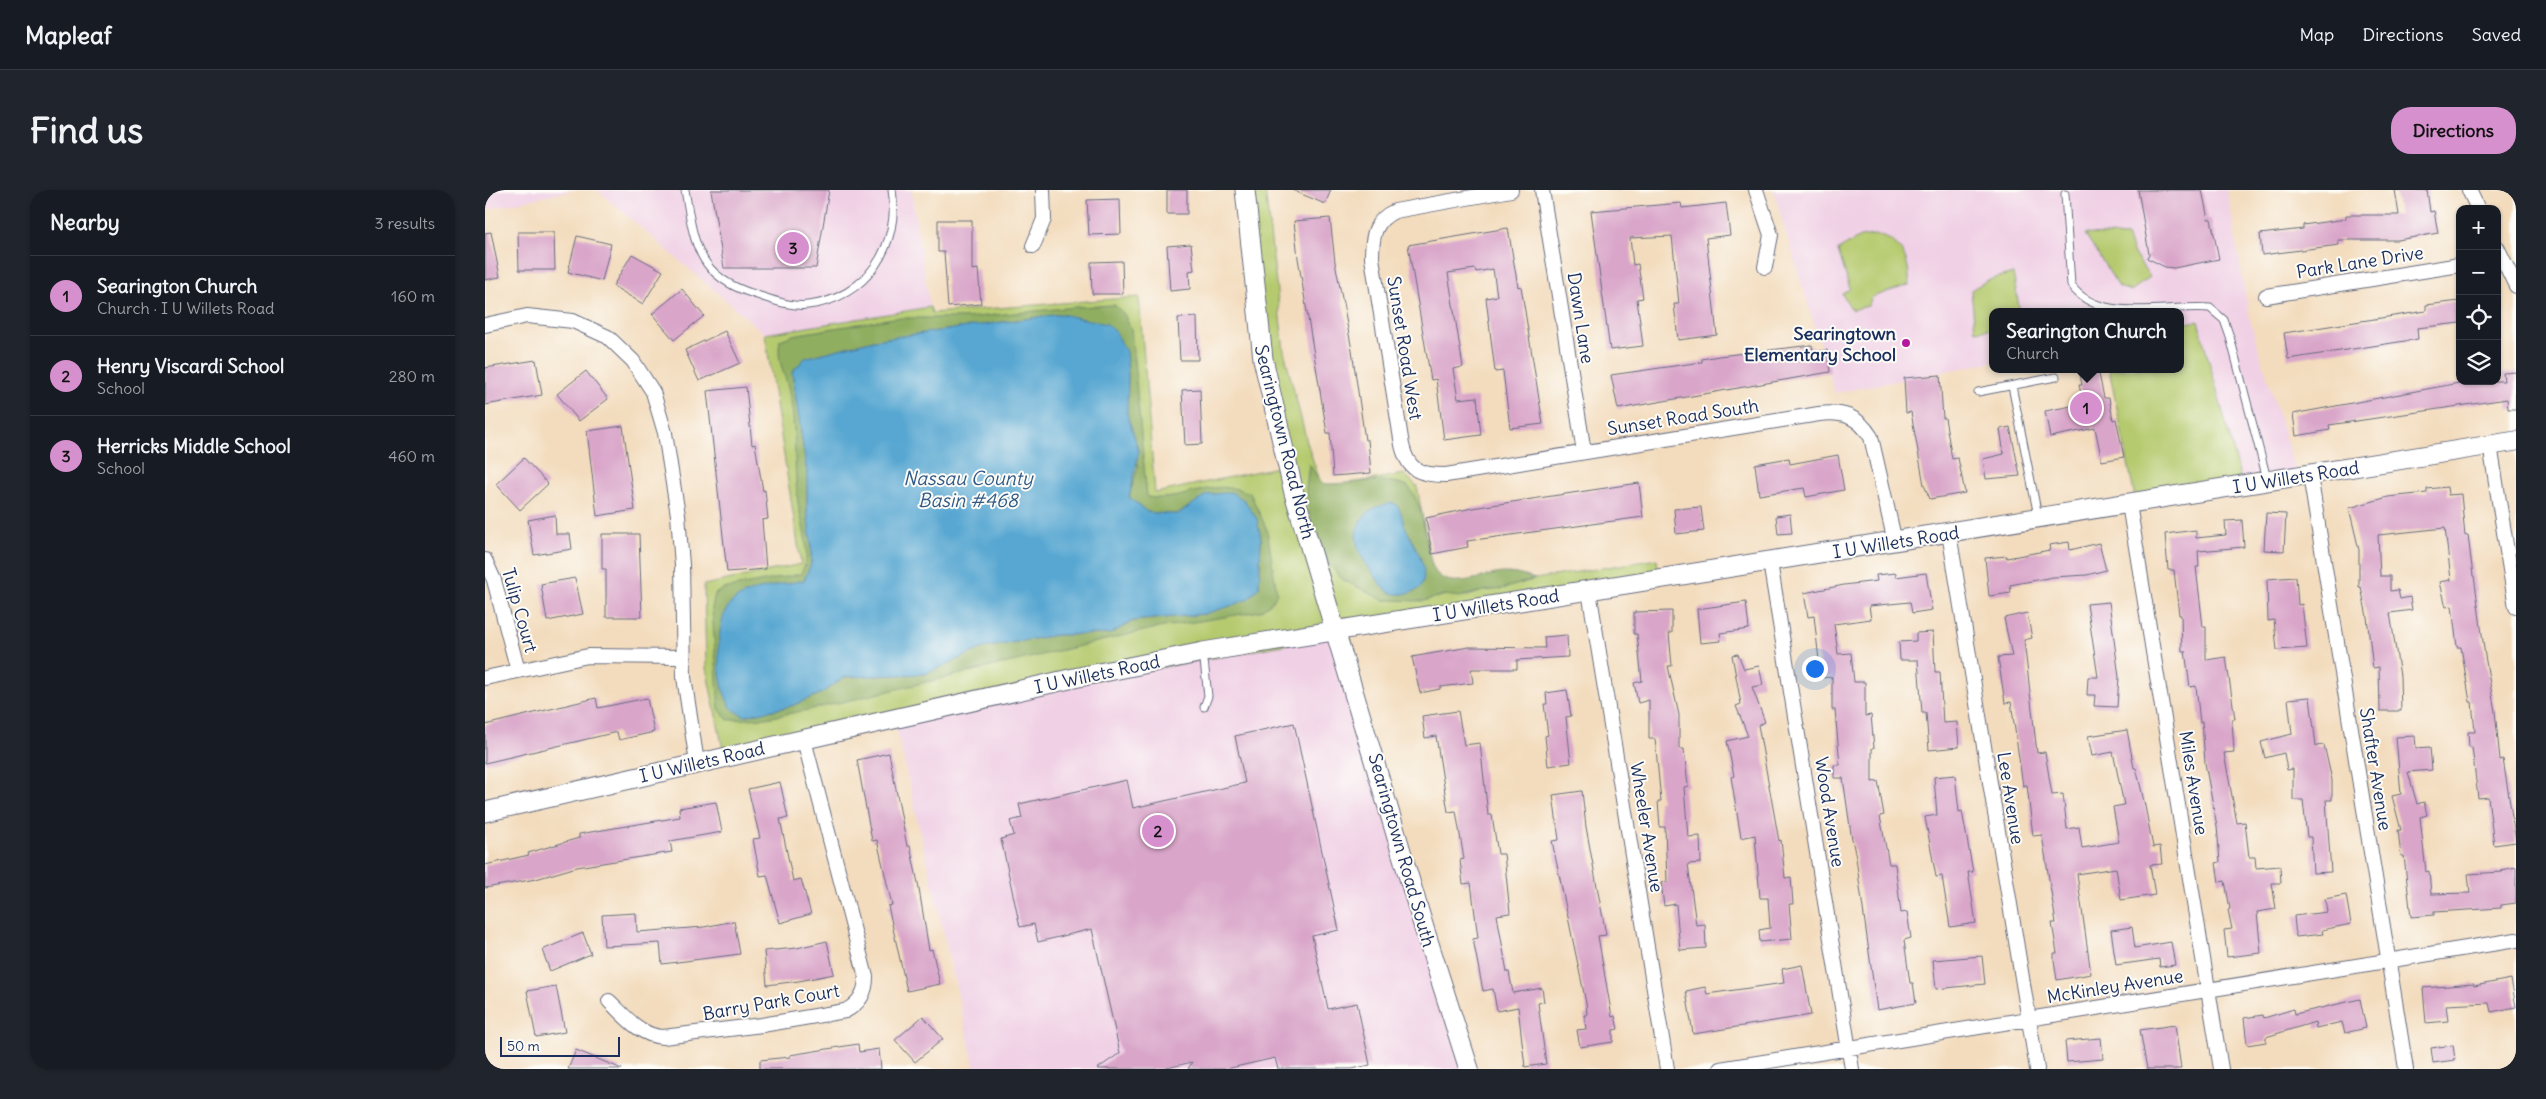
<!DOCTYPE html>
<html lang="en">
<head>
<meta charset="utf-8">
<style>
	:root { --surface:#171b24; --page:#20242c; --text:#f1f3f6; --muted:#9ea1a6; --line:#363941; --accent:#d690ce }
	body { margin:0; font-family:Delius,sans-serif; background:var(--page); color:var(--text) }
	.controls { position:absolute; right:15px; top:15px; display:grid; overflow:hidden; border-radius:10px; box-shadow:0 1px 4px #0004 }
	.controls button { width:45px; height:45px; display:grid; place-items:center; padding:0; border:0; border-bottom:1px solid var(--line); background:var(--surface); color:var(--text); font:25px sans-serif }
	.scale { position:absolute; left:15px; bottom:12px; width:120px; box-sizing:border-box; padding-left:5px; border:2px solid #1b2f5e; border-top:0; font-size:14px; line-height:18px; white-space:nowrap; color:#1b2f5e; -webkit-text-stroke:4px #fdfcf7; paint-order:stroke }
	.you { position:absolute; left:1329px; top:478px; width:18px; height:18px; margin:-12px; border:4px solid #fff; border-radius:50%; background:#1a73e8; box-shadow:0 0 0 8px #1a73e833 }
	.badge { display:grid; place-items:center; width:32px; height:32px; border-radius:50%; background:var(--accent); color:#111; font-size:16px; font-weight:700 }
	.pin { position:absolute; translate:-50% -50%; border:2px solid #fff; box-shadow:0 1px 5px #0006 }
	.popup { position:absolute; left:1504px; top:118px; width:195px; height:65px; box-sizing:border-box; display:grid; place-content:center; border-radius:10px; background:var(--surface); filter:drop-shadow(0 1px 4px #0005); font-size:16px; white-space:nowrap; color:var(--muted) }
	.popup b { font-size:19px; color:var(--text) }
	.popup::after { content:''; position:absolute; left:50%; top:100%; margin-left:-10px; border:10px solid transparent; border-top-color:var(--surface) }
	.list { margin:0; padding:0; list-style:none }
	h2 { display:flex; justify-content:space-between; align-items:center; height:65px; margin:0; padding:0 20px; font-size:21px }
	h2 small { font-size:16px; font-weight:400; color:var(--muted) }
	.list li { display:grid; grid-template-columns:32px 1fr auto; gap:15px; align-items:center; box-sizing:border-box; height:80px; padding:0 20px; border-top:1px solid var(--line) }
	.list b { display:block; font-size:19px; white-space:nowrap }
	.list p { margin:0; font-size:16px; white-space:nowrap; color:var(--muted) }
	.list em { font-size:16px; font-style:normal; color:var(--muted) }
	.icon { flex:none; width:28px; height:28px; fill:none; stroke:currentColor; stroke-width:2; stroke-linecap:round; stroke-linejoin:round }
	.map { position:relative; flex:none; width:2031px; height:879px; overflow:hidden; border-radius:20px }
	header { display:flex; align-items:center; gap:30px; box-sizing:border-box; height:70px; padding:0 25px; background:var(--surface); border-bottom:1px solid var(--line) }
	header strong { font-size:24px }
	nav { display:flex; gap:28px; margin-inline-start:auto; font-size:18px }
	.intro { display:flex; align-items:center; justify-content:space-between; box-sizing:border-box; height:120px; padding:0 30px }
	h1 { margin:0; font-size:35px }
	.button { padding:12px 22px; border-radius:20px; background:var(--accent); color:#111; font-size:18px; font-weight:700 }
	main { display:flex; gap:30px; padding:0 30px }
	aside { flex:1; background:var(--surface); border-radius:20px; box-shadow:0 1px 4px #0004 }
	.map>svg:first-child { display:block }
</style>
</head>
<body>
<header>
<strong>Mapleaf</strong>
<nav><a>Map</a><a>Directions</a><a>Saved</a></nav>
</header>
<div class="intro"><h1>Find us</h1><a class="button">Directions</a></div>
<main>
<aside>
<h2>Nearby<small>3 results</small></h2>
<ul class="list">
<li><span class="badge">1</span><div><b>Searington Church</b><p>Church · I U Willets Road</p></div><em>160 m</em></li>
<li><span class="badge">2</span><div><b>Henry Viscardi School</b><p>School</p></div><em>280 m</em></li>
<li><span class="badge">3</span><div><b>Herricks Middle School</b><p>School</p></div><em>460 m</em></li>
</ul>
</aside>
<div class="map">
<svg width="2031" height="879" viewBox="0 0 2031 879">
	<rect width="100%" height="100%" fill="#fdfcf7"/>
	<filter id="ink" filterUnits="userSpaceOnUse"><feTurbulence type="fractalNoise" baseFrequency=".02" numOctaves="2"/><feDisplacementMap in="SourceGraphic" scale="10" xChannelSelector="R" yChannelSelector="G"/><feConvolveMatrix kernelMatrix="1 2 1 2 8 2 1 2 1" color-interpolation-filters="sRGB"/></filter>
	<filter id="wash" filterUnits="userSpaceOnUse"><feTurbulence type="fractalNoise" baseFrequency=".0096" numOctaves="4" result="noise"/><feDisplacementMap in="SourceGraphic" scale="20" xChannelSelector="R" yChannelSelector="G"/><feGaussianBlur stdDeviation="1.12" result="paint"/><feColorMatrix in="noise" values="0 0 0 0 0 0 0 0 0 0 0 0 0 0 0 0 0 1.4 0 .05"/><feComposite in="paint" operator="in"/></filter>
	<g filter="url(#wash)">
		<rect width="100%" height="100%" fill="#f3dcbd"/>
		<path fill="#f0d0e5" d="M0,0h88l-88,20z
			M112,0h314l19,117 -165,27z
			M1288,0h454l23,130 47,157 -54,9 -45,-165 -18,3v-12h-188v50l-157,31z
			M851,441l133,438h-494l-81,-350z"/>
		<path fill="#b5ca6e" stroke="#687c66" d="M758,0h22l19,161 23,91 15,46 82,-14 13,12 20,112 8,-3 23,1 15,-5 19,-2 33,-10 122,-20 2,16 -936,174 -17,-81 -2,-83 97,-21 -36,-230 165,-27 2,6 207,-16 16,196 132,-28z
			M1600,44l42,2 7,18 16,23 -19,14 -12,-4z
			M1389,45c27,3 36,24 35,50l-37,12 -4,9 -16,4 -10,-16 8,-5 -12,-39 22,-13z
			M1528,83l7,39h-28v17l-17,2 -4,-41 15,-9z
			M1713,131l45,165 -107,17 -27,-134h71v-45z"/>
		<path fill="#90ae61" stroke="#566e60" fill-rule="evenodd" d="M630,115l9,9 7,15 16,168c37,7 63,-21 103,-4l17,37 10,63 -5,9 -12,9 -108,18 -344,81 -42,8 -38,2 -9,-11 -7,-101 3,-14 8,-5 77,-15c14,-17 1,-52 -2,-71 -5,-36 -1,-77 -9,-111 -4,-21 -13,-29 -9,-52l13,-5 101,-17h72l109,-11zM576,124l67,60 -1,39 11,54 -9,30 18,15 19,2h12l12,-7 54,-7 13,19 4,20 -2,48 -55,27 -71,7 -23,13 -54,1 -73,13 -58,26 -81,3 -22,16 -31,13 -47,10 -21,-27 -3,-14 -1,-37 71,-54 14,-4 7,-16v-19l-4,-34v-38l-15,-101 13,-14 69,-18z
			M824,274l13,19 5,1c27,0 54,-8 81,2 19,24 15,54 25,81 11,28 52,6 72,6 11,0 20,3 30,6l-33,10 -19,2 -24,6 -14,-2 -22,6 -40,-1 -40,-20 -19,-21 -13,-35 -5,-35z"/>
		<path fill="#58a7d2" stroke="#3a6b98" d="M576,124l46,10 9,8 10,20 2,22 -1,39 12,39 -10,45 18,15 19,2h12l28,-19 25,-3 13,8 13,19 4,20 -2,48 -10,11 -15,7 -30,9 -71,7 -23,13 -54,1 -73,13 -58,26 -81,3 -22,16 -31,13 -47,10c-4,-3 -10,-5 -13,-9 -15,-20 -18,-85 0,-104 14,-15 53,-18 73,-23l7,-16v-19l-4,-34v-38l-15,-101 13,-14 69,-18z
			M909,313c9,7 7,15 12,25 7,17 26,41 14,60 -6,5 -21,8 -29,5 -7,-3 -12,-11 -16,-17 -16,-19 -30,-46 -6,-64 8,-6 15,-8 25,-9z"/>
		<g id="blocks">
			<path fill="#d9a5c9" d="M226,0h118l-13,78h-92z
				M682,0h20v24h-20z
				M807,0h39l-6,14z
				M1653,0h64l6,29h3l8,40 -45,9 -9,-1 -18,-9 2,-4z
				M1910,0h32l3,22 4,-1 4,22 -40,7h-60l1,5 -77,10 -2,-21 43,-5v-4l43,-6v-4h53z
				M635,9l1,35 -32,1 -2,-35z
				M1196,13l1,5 44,-5 4,32 -24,3 11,97 -39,5 -4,-36h5l-7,-68 -42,2 3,27 5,-1 5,34 -6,1 6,47 -33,4 -19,-139z
				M845,28l5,44 17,88 13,90h3l3,33 -38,3 -3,-43h-3l-29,-175 -4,-37z
				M453,30h34v50l6,-1 3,35 -33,3 -4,-55h-6z
				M1023,38l10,59 3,-1 22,138 -33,4 -7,-57 -8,1 -9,-74 11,-2 -4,-27 -17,3 -1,-3 -27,4 15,94 -10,2 5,30 19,-2 4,38 -37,5 -8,-61 -5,1 -23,-135z
				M6,42l9,45 -15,3v-47z
				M33,42h36l1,38h-36z
				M92,46l34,8 -9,37 -34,-9z
				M706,54l3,26 -5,1 1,18 -20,2 -3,-45z
				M147,64l31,17 -20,33 -30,-18z
				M637,71l1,33h-31l-1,-32z
				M197,99l22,27 -30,24 -22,-26z
				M1975,111v22l-43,5 1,11 -130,20 -4,-26 142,-22v-6z
				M712,127l1,43h-18l-2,-42z
				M240,141l15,32 -41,18 -14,-31z
				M1327,155l1,7 14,-2 3,22 -212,37 -7,-34 91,-13v-3l17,-3z
				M51,170l6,35 -57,10v-37z
				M1594,179h19l6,29h5l4,22 3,-1 8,38 -22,4 -7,-33 -45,9 -5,-26 32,-6 -1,-6 6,-1 -3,-13h3z
				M101,181l22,28 -29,22 -22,-27z
				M2031,182v37h-8l-1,-10 -178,26 1,5 -34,6 -3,-22 166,-31v-2h45l-1,-8z
				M1455,185l3,43h2l7,41 6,-1 7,35 -35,6 -6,-14 -13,-73 -5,1 -2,-35z
				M261,197l6,58 3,-1 8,47 2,-1 3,29 -6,1 4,49 -39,3 -20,-181z
				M715,199l2,55 -17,1 -3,-55z
				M138,236l12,84 -38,6 -10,-85z
				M1525,237l10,49 -34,3 -3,-20 21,-5 -4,-25z
				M1353,265l6,35 -38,7 -2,-9 -45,7 -4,-31 34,-6 1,6z
				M39,268l24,26 -28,26 -24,-26z
				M1154,293l4,34 -176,24 1,6 -36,7 -6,-36 46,-10z
				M1962,297l1,8 13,-1 4,42 3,-1 5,41h1l11,80 10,55 5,49 3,-1 13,83 -22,3 -6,-48 -10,1 -6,-51h-3l-1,-15h7l-3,-30h-2l-9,-55h-4l-5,-41 -6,1 -6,-25 11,-2 -6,-52 -67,7 2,41h10v15l8,-1 2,9 10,-2 2,13 -22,3 10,63 1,35h-21l-1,-44 -6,1 -6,-51 -6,-30h-2v-37l-10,-42 39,-11 39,-4v-4z
				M1216,317l3,24 -28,3 -2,-25z
				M1781,323l20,1 -2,37 -20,-1z
				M1305,324l2,19 -14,1 -2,-18z
				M70,325l1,19h14l2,15 -38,6 -6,-35z
				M1757,330l2,27 -46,4 1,16h-3l7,60h3v33l20,-3 9,62h-3l2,33 -10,1 13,70 8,-1 4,35h6l1,11 24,-2 1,17h-9l4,26 -19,3 4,41 -34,4 -3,-27 8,-1 -4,-19 2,-1 -5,-28 -6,1 -3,-19 4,-1 -3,-36 -12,-63 -3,-41 -2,1 -4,-37 -6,1 -5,-36h-3l-1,-36h-2l-5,-45h-6l-3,-36 31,-4v8l30,-3 -1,-14z
				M117,344h37l3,83h-36v-48h-4z
				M1584,352l1,8 29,-7 7,27 -19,5 -34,2 -43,8 1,8 -22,3 -4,-38 22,-2v2l43,-8 -1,-5z
				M1411,383v4l30,-4 6,37 -20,3 -2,-11 -41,4 2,13 -37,5 4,30 13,-1 3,29h11v34l6,-1 3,33h-2v34l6,-1 6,34 -4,1 9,48h6l6,49 6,-1 4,26 -7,2 6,43h3l3,20 -39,7 -21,-152 -5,-24 -8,-56h-9v-13h6l-5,-55h-3v-33l-11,1 -7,-62 -6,1 -4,-24 40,-8 33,-4 -1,-6z
				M1811,387l2,28 4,-1 5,44 -30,2 -3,-30 -6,1 -1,-42z
				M90,388l8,36 -36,7 -6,-37z
				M1261,412l3,27 -29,4 1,8 -21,2 -3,-34z
				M1624,412l10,75 -2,30 -23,-1 1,-11h-8l1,-18h10l-11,-73z
				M1187,421v22h-3l3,33h-4l11,49v34h5l4,37 -4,1 4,50 12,-1 1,27 -13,1 8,61 9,-1 1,24 -26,2 -4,-46 -12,2 -3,-23 6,-1 -2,-55h-5l-2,-26h3l-6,-62h-6v-39l-11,3 -4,-20 8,-2 -5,-47h-3v-22z
				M1542,423l5,25 -8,2 13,113 8,-1 7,43 11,-1 4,35 12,-2 3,21 37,-6 -6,-35 11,-2 -11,-53 -21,4 -4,-20 39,-6 7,38h2l8,33 9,46 7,-1 2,18 -12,1 5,30 -34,5 -5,-32 -39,6 14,100 -34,6 -3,-20v-7h3l-5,-30h4l-14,-88 -9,1 -6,-51 -4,1 -12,-84 -6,1 -7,-46 14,-1 -8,-38z
				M1448,442l2,40h5l3,51 14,-1 2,25 -30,3 -3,-37h-4l-4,-53h-18l-1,-18 17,-1v-8z
				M1082,445l1,22 -51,3v9h-46l2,14 -33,4v2l-20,4 -8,-36 57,-10 76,1 -1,-11z
				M1253,464l6,15 15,-3 4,19 -11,2 13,35 -7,3 21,116 2,-1 4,38 6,-1 2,27h-4l3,35 -32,3 -1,-12 11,-2 -2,-30h-8l-5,-63 -14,3 -10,-61 3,-1 -7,-35 21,-5 -12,-30 5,-2 -9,-49z
				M1082,500l4,26 -5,1 5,46 -23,3 -3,-30 3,-1 -4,-31h3l-1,-11z
				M1825,507l6,49 8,-1 8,35v20h-6l5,72 -18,1 -2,-36h-4l-4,-37h-10v-31l-6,1 -3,-17 -19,5 -4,-16 31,-8 -4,-35z
				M111,508l2,10 49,-10 7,34 -35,8 -2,-8 -132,31v-38z
				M973,521l6,34 16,-2 8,72h4l6,39h6l6,59 -13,2 10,57h2l4,21 29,-5 2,14 -6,1 8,61 -21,3 -7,-60 -21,4 -4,-22 -10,2 -10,-52 5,-1 -7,-55 -8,1 -3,-24 4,-1 -8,-48 -8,1 -12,-76 -11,2 -3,-22z
				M809,533l45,207 -27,6 16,73 29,-6 13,62 -18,4h-74l-3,-11 -49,11h-38l4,-7 -29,7h-66l23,-16 -28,-124 -54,13 -4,-18 -14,3 -19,-88 13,-4 -4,-14 12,-3 -3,-14 108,-24 6,28 112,-25 -10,-47z
				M1930,546l1,12 14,-1 2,23 -24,2 9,32 7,-2 3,13 -7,2 6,55 3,-1 2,23 39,-1 -2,-19 34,-2 -1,-2 15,-3v36l-15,2v3l-67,4v3l-23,2 -7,-61h-3l-3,-26h3l-9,-34 9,-2 -5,-57z
				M404,563l18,93h3l8,37 11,67 3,-1 8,35 -33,7 -19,-85 4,-1 -15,-65 -5,1 -15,-81z
				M1470,585l4,37 3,-1 11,61h-5l8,51 -26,4 -8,-51 -6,1 -11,-60 12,-2 -3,-38z
				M295,592l8,36 -8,1 13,62 8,-2 10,35 -31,9 -13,-48 -7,1 -7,-37 7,-1 -12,-49z
				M1097,601l4,36 20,108 -8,1 14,81 3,-1 3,13 -5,1v12l-33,5 -3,-17 9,-1 -2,-14h3l-1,-12 -34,-162 7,-1 -6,-45z
				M231,612l6,30 -52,9 2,11 -95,15 -41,12 -51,9v-23l44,-10 -1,-2 51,-15v-4l101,-17 -1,-9z
				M1861,705l5,29 -29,6 1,4 -27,3 -2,-21 33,-4 -2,-13z
				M151,723l1,19 67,-5 30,-6 6,33 -78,10 -2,-21 -56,3 -2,-31z
				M1647,737l3,21 36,-6 4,23 -15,2 -1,-8 -43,6 -5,-35z
				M98,743l8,21 -41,17 -8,-21z
				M342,751l7,33 -35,7 -32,4 -3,-34 33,-3z
				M1497,766l3,28 -49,5 -3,-29z
				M1317,775l9,50 -118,19 -7,-43 19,-4 2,7 77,-11 -2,-14z
				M2026,789l5,28 -25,5 -2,-9 -43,2 2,16 -22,2 -3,-35 51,-4v2z
				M71,796l9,46 -29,5 -9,-46z
				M1875,809l6,29 -21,5 -3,-11 -26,6 -1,-6 -49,15v5l-19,3 -3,-27 19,-3 1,3 30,-9 1,5z
				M438,826l20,23 -28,23 -20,-22z
				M1690,835l6,44h-34l-7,-39z
				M1616,848l2,21 -36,3 -2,-21z
				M373,854l1,8 20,-3 2,20h-121v-9l30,-3v-2z
				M1968,855l2,15 -22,3 -2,-15z
				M91,860l46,19h-54z"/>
		</g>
	</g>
	<g filter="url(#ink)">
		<use href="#blocks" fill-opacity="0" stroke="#676c7f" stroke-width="1"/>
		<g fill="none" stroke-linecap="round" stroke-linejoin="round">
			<defs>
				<path id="lane" d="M200,0c5,26 7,58 26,79 14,15 30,21 49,27 15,5 32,11 48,9 58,-6 93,-60 84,-115
					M1580,4l6,91c27,40 98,19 139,23l14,12 6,17 37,142
					M1527,196l26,130
					M1493,202l78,-15
					M718,462l5,44 -4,11"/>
				<path id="street" d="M1026,0l-116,21c-21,9 -23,26 -23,47l30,187c6,26 18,30 44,30l373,-61c24,-3 39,2 52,23l24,105
					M1057,0l42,262
					M1271,0l15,45 -6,32
					M1984,0l9,19
					M548,56l11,-27 -1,-29
					M2012,57l19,39
					M1781,106l194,-31
					M0,135l42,-9 46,5 35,16 25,24 20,31 12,41 13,82 4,50 2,112 13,86
					M2005,255l26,162
					M1825,285l96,594
					M1644,314l92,565
					M1464,343l88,536
					M0,370l9,20 24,91
					M1285,372l82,507
					M1104,401l78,478
					M0,488l103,-22 94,1
					M124,811c16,15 31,35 54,36l99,-12 83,-14c14,-7 21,-19 21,-34l-62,-237
					M1235,879l796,-129"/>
				<path id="secondary" d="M760,0l18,169 31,134 130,435 45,141
					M0,622l589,-134 129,-26 1313,-211"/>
			</defs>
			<use href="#lane" stroke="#676c7f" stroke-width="9"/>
			<use href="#street" stroke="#676c7f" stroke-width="16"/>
			<use href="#secondary" stroke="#676c7f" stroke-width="21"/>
			<use href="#lane" stroke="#fff" stroke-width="7"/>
			<use href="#street" stroke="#fff" stroke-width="14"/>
			<use href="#secondary" stroke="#fff" stroke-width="19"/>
		</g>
	</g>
	<circle fill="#b5179e" stroke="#fdfcf7" stroke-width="2" cx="1421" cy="153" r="5"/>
	<g text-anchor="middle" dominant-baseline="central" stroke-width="4" stroke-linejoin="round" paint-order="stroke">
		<g font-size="18" fill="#1b2f5e" stroke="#fdfcf7">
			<text transform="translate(1875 72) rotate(-9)">Park Lane Drive</text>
			<text transform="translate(1096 128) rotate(81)">Dawn Lane</text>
			<text transform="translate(920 158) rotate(81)">Sunset Road West</text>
			<text transform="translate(1198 227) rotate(-9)">Sunset Road South</text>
			<text transform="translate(800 252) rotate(76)">Searingtown Road North</text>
			<text transform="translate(1811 287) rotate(-9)">I U Willets Road</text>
			<text transform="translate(1411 352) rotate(-9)">I U Willets Road</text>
			<text transform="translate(1011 415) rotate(-9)">I U Willets Road</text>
			<text transform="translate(35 420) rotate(74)">Tulip Court</text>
			<text transform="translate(612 484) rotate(-12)">I U Willets Road</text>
			<text transform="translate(217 572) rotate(-13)">I U Willets Road</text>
			<text transform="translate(1891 579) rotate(81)">Shafter Avenue</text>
			<text transform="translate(1709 593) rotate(81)">Miles Avenue</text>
			<text transform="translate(1526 608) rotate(81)">Lee Avenue</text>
			<text transform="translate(1345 622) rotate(81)">Wood Avenue</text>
			<text transform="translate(1162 637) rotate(81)">Wheeler Avenue</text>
			<text transform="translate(917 660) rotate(74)">Searingtown Road South</text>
			<text transform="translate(1630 796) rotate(-9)">McKinley Avenue</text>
			<text transform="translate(286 812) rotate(-10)">Barry Park Court</text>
		</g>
		<g font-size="18" font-weight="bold" fill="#1b2f5e" stroke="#fdfcf7" text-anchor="end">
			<text x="1411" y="143">Searingtown<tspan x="1411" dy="21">Elementary School</tspan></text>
		</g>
		<g font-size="19" font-style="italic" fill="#305987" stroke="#fdfcf7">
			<text x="483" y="288">Nassau County<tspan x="483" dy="22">Basin #468</tspan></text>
		</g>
	</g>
</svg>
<div class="controls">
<button>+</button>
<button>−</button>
<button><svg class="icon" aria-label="locate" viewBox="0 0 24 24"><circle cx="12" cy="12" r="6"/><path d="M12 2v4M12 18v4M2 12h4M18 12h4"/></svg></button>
<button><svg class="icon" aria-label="layers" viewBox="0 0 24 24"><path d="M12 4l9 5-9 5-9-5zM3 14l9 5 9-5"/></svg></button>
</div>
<div class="scale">50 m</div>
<div class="you"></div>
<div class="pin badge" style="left:1601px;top:218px">1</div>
<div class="popup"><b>Searington Church</b>Church</div>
<div class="pin badge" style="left:673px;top:641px">2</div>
<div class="pin badge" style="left:308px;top:58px">3</div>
</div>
</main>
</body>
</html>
